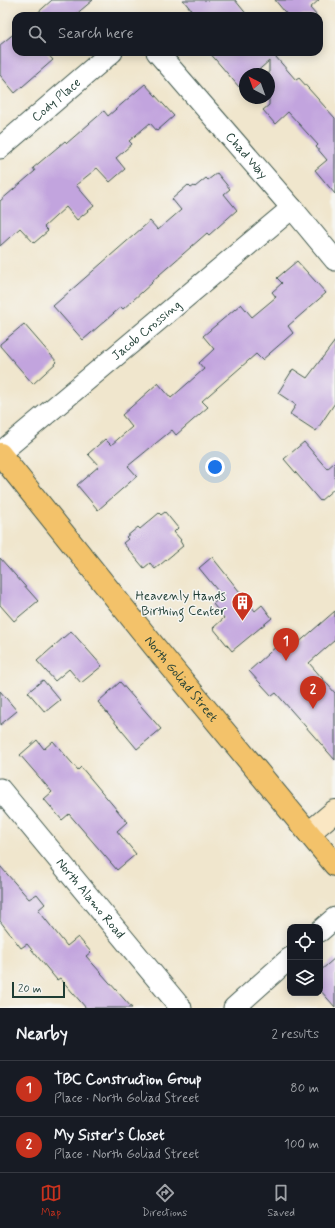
<!DOCTYPE html>
<html lang="en">
<head>
<meta charset="utf-8">
<style>
	:root { --surface:#171b24; --page:#242831; --text:#f1f3f6; --muted:#9ea1a6; --line:#363941; --accent:#c8321e }
	body { margin:0; font-family:Mynerve,sans-serif; background:var(--page); color:var(--text) }
	.controls { position:absolute; right:12px; bottom:12px; display:grid; overflow:hidden; border-radius:8px; box-shadow:0 2px 10px #0003 }
	.controls button { width:36px; height:36px; display:grid; place-items:center; padding:0; border:0; border-bottom:1px solid var(--line); background:var(--surface); color:var(--text); font:20px sans-serif }
	.compass { position:absolute; left:239px; top:68px; width:36px; height:36px; border-radius:50%; background:var(--surface); box-shadow:0 2px 10px #0003; rotate:319deg }
	.scale { position:absolute; left:12px; bottom:10px; width:53px; box-sizing:border-box; padding-left:4px; border:2px solid #1f3d34; border-top:0; font-size:11px; line-height:14px; white-space:nowrap; color:#1f3d34; -webkit-text-stroke:3px #f6f6f2; paint-order:stroke }
	.you { position:absolute; left:215px; top:467px; width:14px; height:14px; margin:-10px; border:3px solid #fff; border-radius:50%; background:#1a73e8; box-shadow:0 0 0 6px #1a73e833 }
	.badge { display:grid; place-items:center; width:26px; height:26px; border-radius:50%; background:var(--accent); color:#fff; font-size:13px; font-weight:700 }
	.pin { position:absolute; translate:-50% -33px; filter:drop-shadow(0 1px 2px #0008) }
	.pin::after { content:''; position:absolute; top:21px; width:14px; height:12px; background:inherit; clip-path:polygon(0 0,100% 0,50% 100%) }
	.list { margin:0; padding:0; list-style:none }
	h2 { display:flex; justify-content:space-between; align-items:center; height:52px; margin:0; padding:0 16px; font-size:17px }
	h2 small { font-size:13px; font-weight:400; color:var(--muted) }
	.list li { display:grid; grid-template-columns:26px 1fr auto; gap:12px; align-items:center; box-sizing:border-box; height:56px; padding:0 16px; border-top:1px solid var(--line) }
	.list b { display:block; font-size:15px; white-space:nowrap }
	.list p { margin:0; font-size:13px; white-space:nowrap; color:var(--muted) }
	.list em { font-size:13px; font-style:normal; color:var(--muted) }
	.icon { flex:none; width:22px; height:22px; fill:none; stroke:currentColor; stroke-width:2; stroke-linecap:round; stroke-linejoin:round }
	.map { position:relative; flex:none; width:335px; height:1008px; overflow:hidden }
	.search { position:absolute; background:var(--surface); box-shadow:0 2px 10px #0003; left:12px; right:12px; top:12px; height:44px; display:flex; align-items:center; gap:10px; box-sizing:border-box; padding:0 14px; border-radius:12px; color:var(--muted); font-size:15px }
	.sheet { height:164px; background:var(--surface) }
	nav { display:flex; justify-content:space-around; align-items:center; box-sizing:border-box; height:56px; border-top:1px solid var(--line); background:var(--surface); font-size:11px; color:var(--muted) }
	nav a { display:grid; justify-items:center; gap:2px }
	nav .on { color:var(--accent) }
	.map>svg:first-child { display:block }
</style>
</head>
<body>
<div class="map">
<svg width="335" height="1008" viewBox="0 0 335 1008">
	<rect width="100%" height="100%" fill="#f6f6f2"/>
	<filter id="ink" filterUnits="userSpaceOnUse"><feTurbulence type="fractalNoise" baseFrequency=".025" numOctaves="2"/><feDisplacementMap in="SourceGraphic" scale="8" xChannelSelector="R" yChannelSelector="G"/><feConvolveMatrix kernelMatrix="1 2 1 2 8 2 1 2 1" color-interpolation-filters="sRGB"/></filter>
	<filter id="wash" filterUnits="userSpaceOnUse"><feTurbulence type="fractalNoise" baseFrequency=".012" numOctaves="4" result="noise"/><feDisplacementMap in="SourceGraphic" scale="16" xChannelSelector="R" yChannelSelector="G"/><feGaussianBlur stdDeviation="0.9" result="paint"/><feColorMatrix in="noise" values="0 0 0 0 0 0 0 0 0 0 0 0 0 0 0 0 0 1.4 0 .05"/><feComposite in="paint" operator="in"/></filter>
	<g filter="url(#wash)">
		<rect width="100%" height="100%" fill="#f0e6cd"/>
		<g id="blocks">
			<path fill="#c2a4de" d="M52,0h41l-19,16h-40z
				M183,0h52l13,16h-52z
				M275,0h44l-9,8 7,8h-29z
				M16,32v20h30l7,8 -38,33 -15,-18v-30z
				M209,52h71l-5,4 21,24 3,-2 36,40v76l-20,-24 12,-10 -11,-13 2,-2 -30,-33 -13,12 -12,-14 6,-5v-44l-15,13h-9v8l-6,5z
				M145,84l29,32 -17,15 -7,-8 -21,18 3,3 -16,14 9,11 -15,13 -13,-14 -21,17 18,21 -17,14 -11,-13 -22,20 4,4 -14,12 -14,-15 -20,18v-45l35,-30 -2,-3 32,-27 2,2 37,-32 4,5z
				M217,173l13,16 -6,5 13,16 -28,25 -2,-2 -56,49 1,1 -29,26 -2,-2 -38,33 -30,-34 97,-85 8,9 23,-20 -9,-11 16,-14 3,3 3,-2 1,1 11,-9 2,2z
				M297,261l29,32 -38,33 5,7 -31,27 -6,-6 -54,47 6,6 -32,28 -4,-5 -44,36 9,10 -39,34 -21,-25 22,-19 -11,-12 17,-15 6,6 21,-18 -10,-12 36,-32 13,15 33,-29 -5,-6 15,-14 -11,-13 38,-32 11,13 24,-20 -4,-5 10,-9 -5,-5z
				M24,324l33,38 -24,22 -33,-38v-2z
				M335,341v62l-19,28 -26,-17 6,-9 -18,-12 15,-24 14,9z
				M304,442l23,27 8,-7v26l-15,13 -36,-42z
				M165,512l13,16 -4,4 7,8 -1,1 3,5 -28,23 -5,-6 -6,5 -21,-25 5,-4 -2,-2 12,-10 2,2 19,-16 2,2z
				M212,557l43,54 7,-6 10,13 -40,33 -19,-23 11,-10 -11,-14 9,-8 -23,-28z
				M0,558l38,43 -24,20 -14,-16z
				M335,611v29l-26,23 26,30v67l-59,-67 -4,3 -23,-25 39,-35 8,9z
				M71,631l31,35 -21,17 -12,-14 -14,12 -18,-20z
				M43,680l17,20 -15,12 -17,-20z
				M120,682l41,47 -24,20 -39,-47z
				M0,691l17,20 -17,14z
				M37,740l7,9 9,-8 25,29 3,-3 46,55 -10,9 19,23 -19,16 -48,-56 -7,6 -18,-21 8,-7 -32,-37z
				M0,866l29,33 8,-5 8,10 -7,6 29,36 11,-9 13,15 -5,4 46,52h-46l-26,-30 -3,2 -30,-36 -6,4 -21,-27z
				M335,958v49l-15,-17v-19z"/>
		</g>
	</g>
	<g filter="url(#ink)">
		<use href="#blocks" fill-opacity="0" stroke="#3e564b" stroke-width="1"/>
		<g fill="none" stroke-linecap="round" stroke-linejoin="round">
			<defs>
				<g id="street">
					<path id="s1" d="M157,52l135,156 43,52"/>
					<path id="s2" d="M0,148l112,-96"/>
					<path id="s3" d="M0,453l292,-245"/>
					<path id="s4" d="M0,789l181,219"/>
					<path d="M320,931l15,-13"/>
					<path d="M234,1008l56,-50"/>
				</g>
				<path id="secondary" d="M309,833l26,-22"/>
				<g id="primary">
					<path id="s5" d="M0,454l154,192 181,219"/>
				</g>
			</defs>
			<use href="#street" stroke="#3e564b" stroke-width="23"/>
			<use href="#secondary" stroke="#3e564b" stroke-width="24"/>
			<use href="#primary" stroke="#3e564b" stroke-width="24"/>
			<use href="#street" stroke="#fff" stroke-width="21"/>
			<use href="#secondary" stroke="#fae7c3" stroke-width="22"/>
			<use href="#primary" stroke="#f3c26a" stroke-width="22"/>
		</g>
	</g>
	<defs>
		<symbol id="building-pin" viewBox="-11 -11 22 30"><path d="M0 17L-7.5 6A9.5 9.5 0 1 1 7.5 6Z" fill="#c8321e" stroke="#f6f6f2"/><path d="M-4-6H4V6H1V3H-1V6H-4ZM-2.5-4.3h1.7v1.8h-1.7ZM.8-4.3h1.7v1.8H.8ZM-2.5-1h1.7V.8h-1.7ZM.8-1h1.7V.8H.8Z" fill="#fff"/></symbol>
	</defs>
	<g fill-rule="evenodd">
		<use href="#building-pin" x="230" y="590" width="25" height="34"/>
	</g>
	<g text-anchor="middle" dominant-baseline="central" stroke-width="3" stroke-linejoin="round" paint-order="stroke">
		<g font-size="13" fill="#1f3d34" stroke="#f6f6f2">
			<text stroke="none"><textPath href="#s2" startOffset="74">Cody Place</textPath></text>
			<text stroke="none"><textPath href="#s1" startOffset="137">Chad Way</textPath></text>
			<text stroke="none"><textPath href="#s3" startOffset="191">Jacob Crossing</textPath></text>
			<text stroke="none"><textPath href="#s5" startOffset="289">North Goliad Street</textPath></text>
			<text stroke="none"><textPath href="#s4" startOffset="142">North Alamo Road</textPath></text>
		</g>
		<g font-size="13" fill="#1f3d34" stroke="#f6f6f2" text-anchor="end">
			<text x="226" y="596">Heavenly Hands<tspan x="226" dy="15">Birthing Center</tspan></text>
		</g>
	</g>
</svg>
<div class="controls">
<button><svg class="icon" aria-label="locate" viewBox="0 0 24 24"><circle cx="12" cy="12" r="6"/><path d="M12 2v4M12 18v4M2 12h4M18 12h4"/></svg></button>
<button><svg class="icon" aria-label="layers" viewBox="0 0 24 24"><path d="M12 4l9 5-9 5-9-5zM3 14l9 5 9-5"/></svg></button>
</div>
<svg class="compass" viewBox="-18 -18 36 36"><path d="M0-13l5 13h-10z" fill="#e53935"/><path d="M0 13l5-13h-10z" fill="#9ea1a6"/></svg>
<div class="scale">20 m</div>
<div class="you"></div>
<div class="pin badge" style="left:286px;top:661px">1</div>
<div class="pin badge" style="left:313px;top:709px">2</div>
<div class="search"><svg class="icon" aria-label="search" viewBox="0 0 24 24"><circle cx="10" cy="10" r="6"/><path d="M15 15l6 6"/></svg>Search here</div>
</div>
<section class="sheet">
<h2>Nearby<small>2 results</small></h2>
<ul class="list">
<li><span class="badge">1</span><div><b>TBC Construction Group</b><p>Place · North Goliad Street</p></div><em>80 m</em></li>
<li><span class="badge">2</span><div><b>My Sister's Closet</b><p>Place · North Goliad Street</p></div><em>100 m</em></li>
</ul>
</section>
<nav>
<a class="on"><svg class="icon" aria-label="map" viewBox="0 0 24 24"><path d="M3 6l6-2 6 2 6-2v14l-6 2-6-2-6 2zM9 4v14M15 6v14"/></svg>Map</a>
<a><svg class="icon" aria-label="directions" viewBox="0 0 24 24"><path d="M12 3l9 9-9 9-9-9zM9 14v-3h6M13 9l2 2-2 2"/></svg>Directions</a>
<a><svg class="icon" aria-label="saved" viewBox="0 0 24 24"><path d="M7 4h10v16l-5-4-5 4z"/></svg>Saved</a>
</nav>
</body>
</html>
